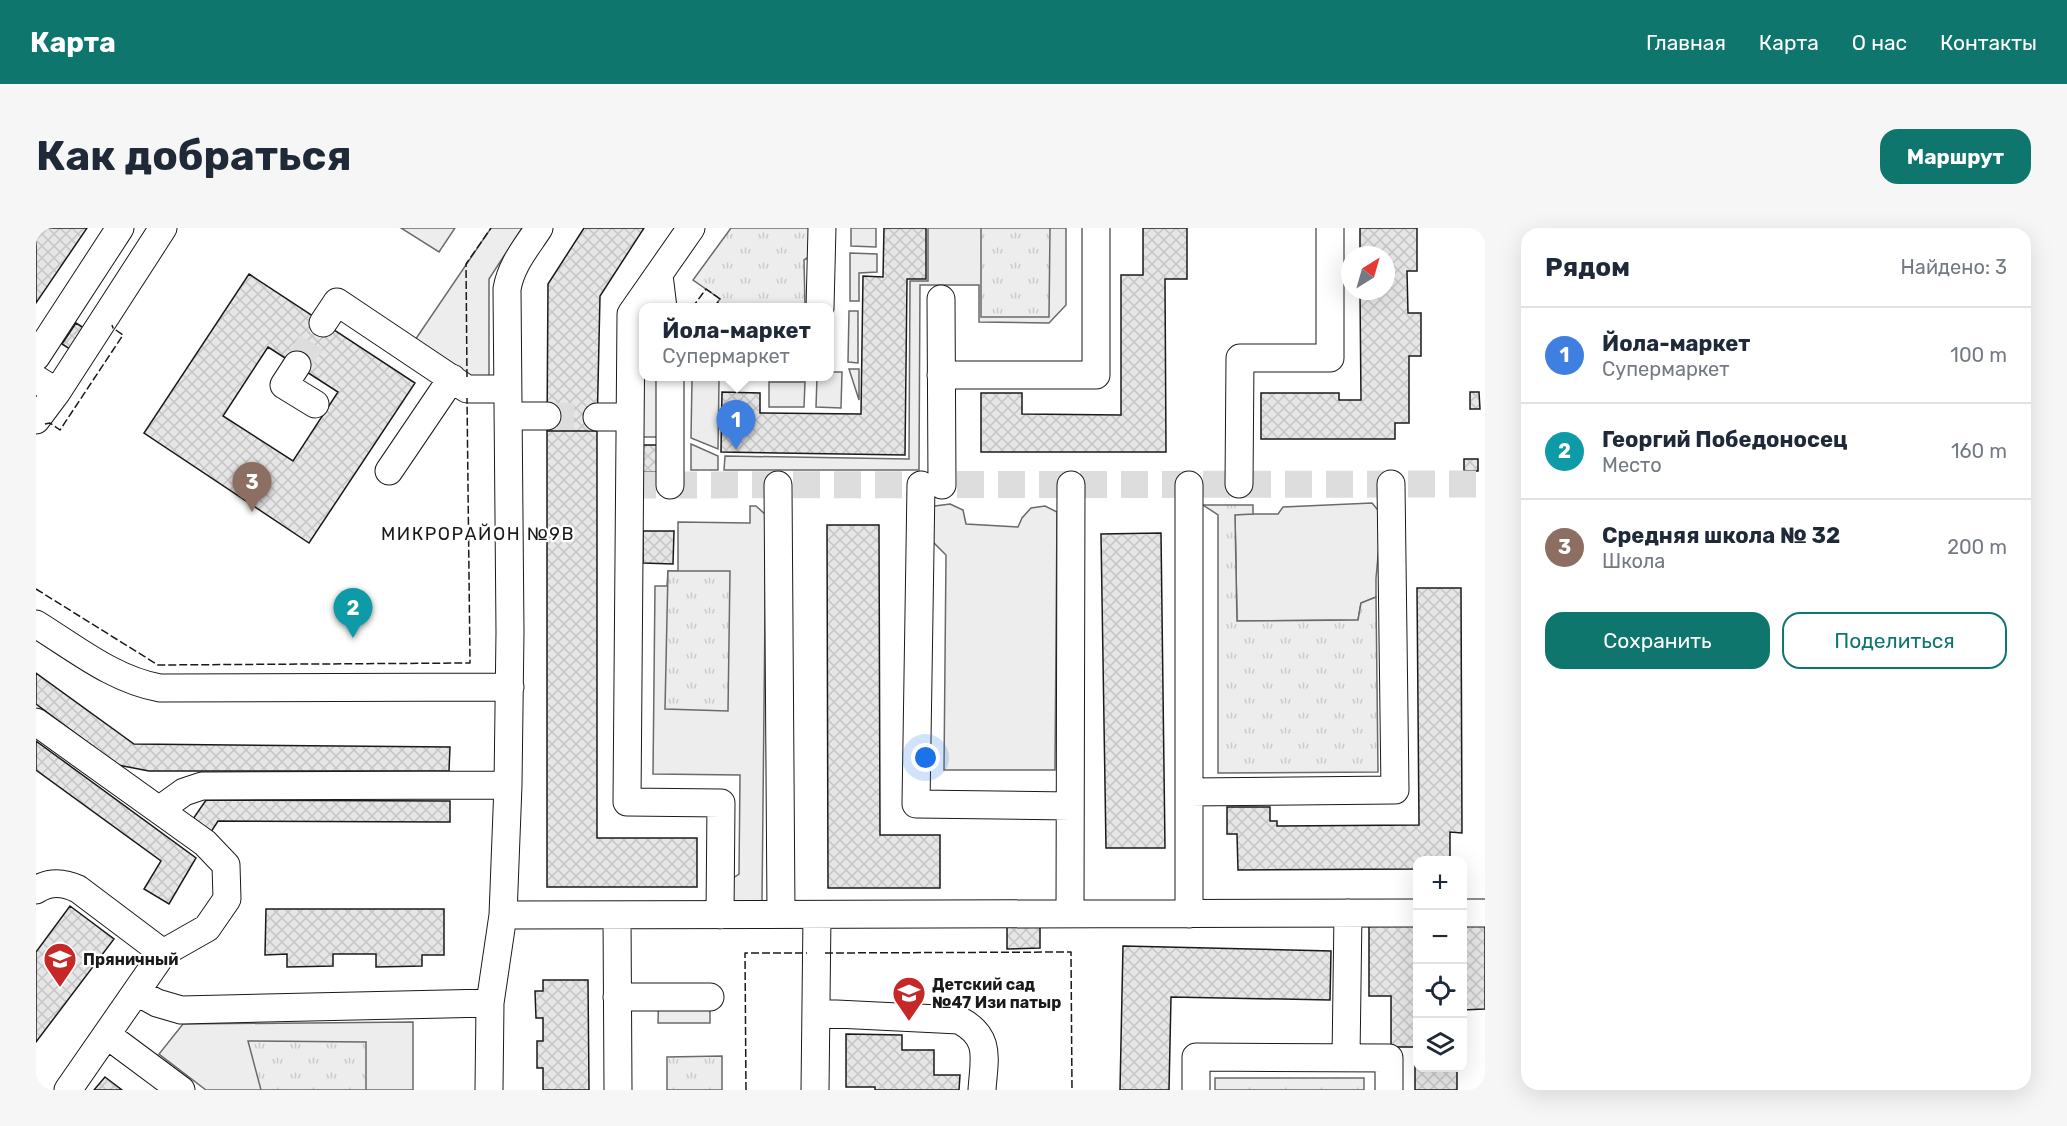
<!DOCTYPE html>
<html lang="ru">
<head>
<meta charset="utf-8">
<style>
	:root { --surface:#fff; --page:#f6f6f7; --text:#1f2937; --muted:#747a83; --line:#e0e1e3; --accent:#0f766e }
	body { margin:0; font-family:Rubik,sans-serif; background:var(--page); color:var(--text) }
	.controls { position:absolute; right:18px; bottom:18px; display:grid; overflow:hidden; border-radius:12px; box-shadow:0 6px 24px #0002 }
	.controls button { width:54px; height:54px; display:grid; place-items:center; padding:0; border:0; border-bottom:2px solid var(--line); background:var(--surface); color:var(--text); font:30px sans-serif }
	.compass { position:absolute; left:1305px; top:18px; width:54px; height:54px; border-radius:50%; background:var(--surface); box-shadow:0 6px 24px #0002; rotate:37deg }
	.you { position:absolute; left:890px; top:530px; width:21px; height:21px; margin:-15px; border:4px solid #fff; border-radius:50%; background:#1a73e8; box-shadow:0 0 0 9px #1a73e833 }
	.badge { display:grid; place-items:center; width:39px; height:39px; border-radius:50%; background:var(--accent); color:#fff; font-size:20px; font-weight:700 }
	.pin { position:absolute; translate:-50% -50px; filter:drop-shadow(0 2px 3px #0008) }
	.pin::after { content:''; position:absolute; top:32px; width:21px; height:18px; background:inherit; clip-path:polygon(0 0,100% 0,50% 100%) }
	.popup { position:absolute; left:603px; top:75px; width:195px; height:78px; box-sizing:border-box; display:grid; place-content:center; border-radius:12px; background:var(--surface); filter:drop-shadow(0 2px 4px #0005); font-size:20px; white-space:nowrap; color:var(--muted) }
	.popup b { font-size:22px; color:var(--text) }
	.popup::after { content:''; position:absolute; left:50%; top:100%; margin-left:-12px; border:12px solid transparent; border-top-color:var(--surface) }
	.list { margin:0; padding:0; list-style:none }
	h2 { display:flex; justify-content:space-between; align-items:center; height:78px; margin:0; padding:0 24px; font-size:26px }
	h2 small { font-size:20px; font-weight:400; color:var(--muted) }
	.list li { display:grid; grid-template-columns:39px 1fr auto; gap:18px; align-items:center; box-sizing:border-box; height:96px; padding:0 24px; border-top:2px solid var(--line) }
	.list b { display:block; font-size:22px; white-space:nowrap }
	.list p { margin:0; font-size:20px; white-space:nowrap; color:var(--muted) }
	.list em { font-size:20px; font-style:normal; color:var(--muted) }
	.actions { display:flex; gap:12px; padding:18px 24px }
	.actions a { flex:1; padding:14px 0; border:2px solid var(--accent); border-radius:18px; text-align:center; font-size:21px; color:var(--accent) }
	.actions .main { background:var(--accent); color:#fff }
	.icon { flex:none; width:33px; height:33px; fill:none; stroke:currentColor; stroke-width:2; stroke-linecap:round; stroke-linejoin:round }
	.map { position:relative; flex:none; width:1449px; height:862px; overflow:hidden; border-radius:18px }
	header { display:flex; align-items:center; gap:36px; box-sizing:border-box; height:84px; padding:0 30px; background:var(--accent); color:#fff }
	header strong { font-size:28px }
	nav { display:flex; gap:33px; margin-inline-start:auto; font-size:21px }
	.intro { display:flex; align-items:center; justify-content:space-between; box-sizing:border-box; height:144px; padding:0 36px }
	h1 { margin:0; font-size:42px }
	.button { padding:15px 27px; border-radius:18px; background:var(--accent); color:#fff; font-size:21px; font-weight:700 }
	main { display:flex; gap:36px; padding:0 36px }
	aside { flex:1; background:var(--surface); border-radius:18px; box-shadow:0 6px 24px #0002 }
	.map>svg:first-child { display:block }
</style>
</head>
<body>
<header>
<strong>Карта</strong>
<nav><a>Главная</a><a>Карта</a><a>О нас</a><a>Контакты</a></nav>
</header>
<div class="intro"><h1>Как добраться</h1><a class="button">Маршрут</a></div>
<main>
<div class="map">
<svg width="1449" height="862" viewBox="0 0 1449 862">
	<defs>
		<pattern id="park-tufts" width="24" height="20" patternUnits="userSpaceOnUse" patternTransform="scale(1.5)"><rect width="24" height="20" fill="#ededed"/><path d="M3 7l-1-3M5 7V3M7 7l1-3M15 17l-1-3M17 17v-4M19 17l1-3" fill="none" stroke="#cbcbcb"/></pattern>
		<pattern id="building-cross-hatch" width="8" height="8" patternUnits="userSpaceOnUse" patternTransform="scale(1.5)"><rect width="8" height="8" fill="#e6e6e6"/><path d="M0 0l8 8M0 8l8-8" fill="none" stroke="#c5c5c5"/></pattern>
	</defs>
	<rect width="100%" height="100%" fill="#fff"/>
	<path fill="#ededed" stroke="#6a6a6a" stroke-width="1.5" d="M365,0h54l-16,24z
		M455,0h31l-33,51v106l-78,-39z
		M815,0h25v19l-25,-1z
		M892,0h138v77l-17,18 -70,-1v-37h-59l-1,185h-195l1,-14 184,3 1,-178h18z
		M814,25l27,1v18l-18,1v28h-9z
		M813,83h9v52l-10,-1z
		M813,141h10v31z
		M793,144h13l-1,36 -25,-1 1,-30 12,-1z
		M607,148l15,1v60h-23z
		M656,152h27l-1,69 -27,-11z
		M733,154h36l-1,25h-35z
		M655,216l27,12v14h-27z
		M1336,275l10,12 -6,63v19l-15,6 -3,17 -121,1 -2,-107h43l5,-7z
		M914,276l13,6 3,14 52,3 4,-9 9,-10 14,-2 12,6 -2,258h-111l2,-215 -13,-13 -9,-24 11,-12z
		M714,278h6l10,9 -4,386 -6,8 -22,2 -4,-31 9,-6 1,-99 -87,-1 2,-188h12l1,-15h10v-49l72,1z
		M623,758l51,1v36h-52z
		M377,794v68h-207l-47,-36 24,-30z"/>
	<path fill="url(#park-tufts)" stroke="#6a6a6a" stroke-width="1.5" d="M695,0h82l-1,27 -8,5 1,47h-91l6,-8 -27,-19z
		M945,0h69l-1,89h-68z
		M1167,277h50v9l-18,1 2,106 121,-1 3,-17 15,-6 2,175 -160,1v-258z
		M632,343h62l-2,140 -63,-2z
		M212,813l118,1v48h-105z
		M686,828v34h-55v-33z
		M1179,850h149v12h-149z"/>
	<path fill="url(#building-cross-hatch)" stroke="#1a1a1a" stroke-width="1.5" fill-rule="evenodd" d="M0,0h51l-51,75z
		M548,0h60l-44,68 -3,135h-50l1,-147z
		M848,0h42v51h-19l-2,176 -184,-3 1,-60 38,1v20l101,1 2,-138 20,1z
		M1107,0h44v51h-22l1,173h-185v-59h41v21l99,1v-140h22z
		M1324,0h57v43h-10l1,42h13v43h-12v67h-14v16h-134v-46h78v7h22l-1,-109h26v-36h-26z
		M213,46l166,109 -106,160 -165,-110zM232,119l70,45 -45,69 -70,-45z
		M40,95l14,9 -14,21 -14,-9z
		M1434,164h9l1,17h-10z
		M511,203h50v407h100v49h-150z
		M602,217h20l-1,27h-20z
		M1428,231h14v12h-14z
		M791,297h52l1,310h60v53h-112z
		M607,303h31l-1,33 -30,-1z
		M1125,305l4,315h-59l-5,-314z
		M1381,360h44l1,245 -12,-1v28h-32v9l-180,1 -1,-36h-10v-27h43v14h7v5l142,-1z
		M0,445l98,71 316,3 -1,24h-300l-31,-6 -82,-61z
		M0,513l160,117 -27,46 -25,-15 17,-28 -125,-91z
		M170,572l244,1v21l-232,-1 -7,11 -18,-13z
		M34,678l44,33 -78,103v-90z
		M230,681h178v46h-22v11l-46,1v-13h-43v12l-46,1v-13l-22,1z
		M1333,694h49v88h-3v37h-24v-51h-22z
		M1426,694h23v87l-23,1z
		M971,697h33v23l-33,1z
		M1087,718l208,5 -1,49 -159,-3 -2,93h-49z
		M507,752h45l1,110h-46v-22h-6v-27h6v-23h-7l-1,-27h8z
		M1379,782h3v58h39v22h-42z
		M810,806l56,1v15h32v25h26l-1,15h-84v-3h-29z
		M69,849l17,13h-28z"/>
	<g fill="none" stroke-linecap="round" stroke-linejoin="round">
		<path stroke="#ddd" stroke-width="27" stroke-dasharray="27 14" stroke-linecap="butt" d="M261,137l26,-42
			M511,188l50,1
			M593,257l856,-1"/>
		<defs>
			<path id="minor" d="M655,0l-60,86 -4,488 94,1 -1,112
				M623,47l4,33
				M905,71l1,186
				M784,80l2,-80
				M287,95l14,-21 130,87h40
				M0,129l84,-129
				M261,137l-13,20 31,19
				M905,147h155v-147
				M0,151l21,13 106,-164
				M472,188h39
				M561,189h33
				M0,192l21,-28
				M353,243l63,-93
				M1203,256l1,-126h90v-130
				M634,257v-109
				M742,257l3,429
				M885,257l-5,319 154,2
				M1153,257v429
				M0,396c39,24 78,56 124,64l350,-1
				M0,494l169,121 21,22 1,34 -20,29 -44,25 -95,137
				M1153,564l206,-2 -4,-306
				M123,582l25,-18 18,-6 306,-1
				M0,662c14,-9 27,-8 42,-1l85,64
				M1426,685h23
				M1034,686l1,-429
				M467,687l915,-2
				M581,687l1,175
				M101,764l20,11 24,7 309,-7
				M581,769h93
				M780,785l143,7c33,17 25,39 23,70
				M71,807l74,55
				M1310,830l2,-145
				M453,862l1,-87 13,-88 5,-130 2,-153 -3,-343c4,-24 19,-41 32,-61
				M779,862l2,-175
				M1160,862v-33l193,1v32"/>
		</defs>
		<use href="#minor" stroke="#1a1a1a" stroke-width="29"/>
		<use href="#minor" stroke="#fff" stroke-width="27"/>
		<path stroke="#1a1a1a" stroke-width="1.5" stroke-dasharray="8 3" stroke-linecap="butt" d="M656,80l14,-19 14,10 -6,9
			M431,149l-1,-113 25,-36
			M9,196l5,-1 10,7 63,-95 -10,-7 -1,-3
			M0,361l122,76 312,-2 -3,-265
			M789,725l246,-1 1,138
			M710,862l-1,-137h62"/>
	</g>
	<defs>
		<symbol id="school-pin" viewBox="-11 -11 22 30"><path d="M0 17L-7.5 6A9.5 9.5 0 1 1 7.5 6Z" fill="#c62828" stroke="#fff"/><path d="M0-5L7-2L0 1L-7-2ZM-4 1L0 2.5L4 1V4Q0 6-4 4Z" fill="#fff"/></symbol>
	</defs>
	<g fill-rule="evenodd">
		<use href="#school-pin" x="5" y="712" width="38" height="52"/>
		<use href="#school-pin" x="854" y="746" width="38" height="52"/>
	</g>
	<g text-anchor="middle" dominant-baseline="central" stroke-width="4.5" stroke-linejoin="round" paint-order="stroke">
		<g font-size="16" font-weight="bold" fill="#1a1a1a" stroke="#fff" text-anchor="start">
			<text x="47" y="731">Пряничный</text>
			<text x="896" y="756">Детский сад<tspan x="896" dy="18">№47 Изи патыр</tspan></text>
		</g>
		<g font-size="18" letter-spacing="1.5" fill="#1a1a1a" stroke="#fff">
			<text x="442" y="306">МИКРОРАЙОН №9В</text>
		</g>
	</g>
</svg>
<div class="controls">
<button>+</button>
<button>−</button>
<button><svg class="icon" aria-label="locate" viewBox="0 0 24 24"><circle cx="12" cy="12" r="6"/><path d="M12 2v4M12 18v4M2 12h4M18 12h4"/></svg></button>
<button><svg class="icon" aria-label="layers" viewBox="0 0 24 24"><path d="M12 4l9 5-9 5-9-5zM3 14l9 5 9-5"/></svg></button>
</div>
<svg class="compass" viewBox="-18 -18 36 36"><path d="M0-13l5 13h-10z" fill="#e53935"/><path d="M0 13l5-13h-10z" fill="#747a83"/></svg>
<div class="you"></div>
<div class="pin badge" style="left:700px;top:222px;background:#3f7fe0">1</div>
<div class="popup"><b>Йола-маркет</b>Супермаркет</div>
<div class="pin badge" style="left:317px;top:410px;background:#0f9aa8">2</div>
<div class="pin badge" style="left:216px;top:284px;background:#8d6e63">3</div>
</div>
<aside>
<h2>Рядом<small>Найдено: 3</small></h2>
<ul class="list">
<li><span class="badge" style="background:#3f7fe0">1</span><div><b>Йола-маркет</b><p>Супермаркет</p></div><em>100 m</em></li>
<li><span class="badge" style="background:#0f9aa8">2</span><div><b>Георгий Победоносец</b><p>Место</p></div><em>160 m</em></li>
<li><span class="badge" style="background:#8d6e63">3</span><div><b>Средняя школа № 32</b><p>Школа</p></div><em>200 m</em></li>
</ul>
<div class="actions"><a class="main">Сохранить</a><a>Поделиться</a></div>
</aside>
</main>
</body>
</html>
